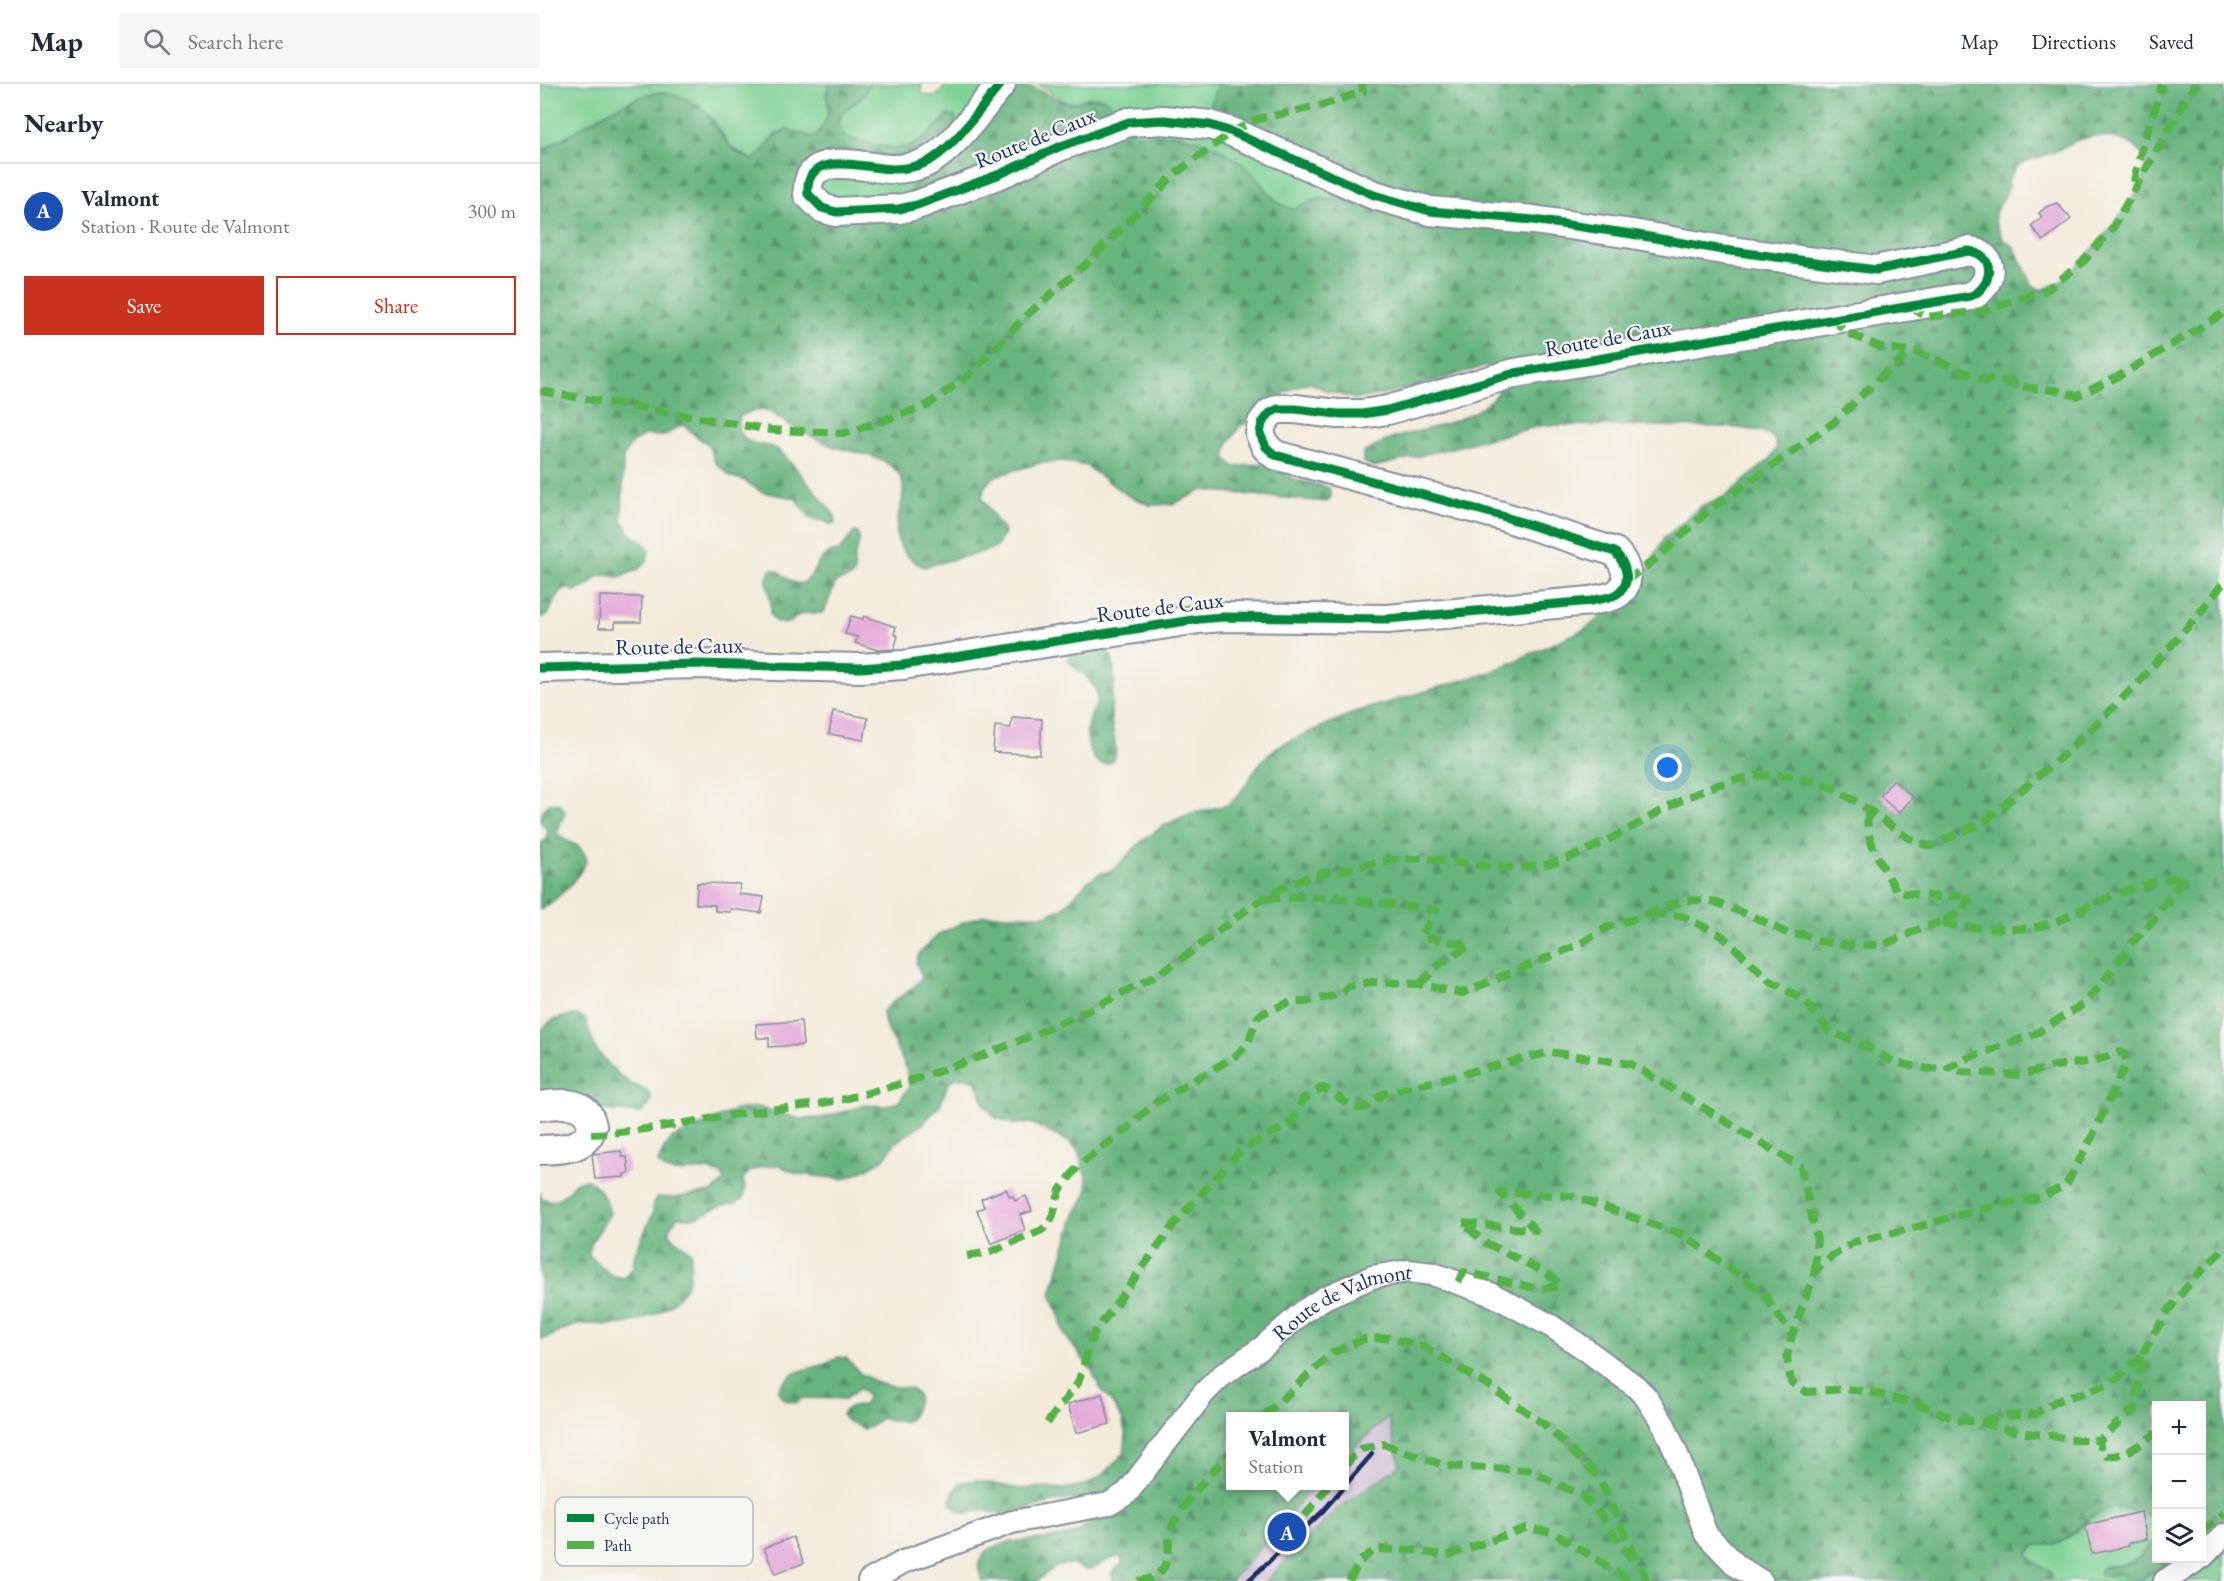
<!DOCTYPE html>
<html lang="en">
<head>
<meta charset="utf-8">
<style>
	:root { --surface:#fff; --page:#f6f6f7; --text:#1f2937; --muted:#747a83; --line:#e0e1e3; --accent:#c8321e }
	body { margin:0; font-family:"EB Garamond",serif; background:var(--page); color:var(--text) }
	.controls { position:absolute; right:18px; bottom:18px; display:grid; overflow:hidden; border-radius:0px; box-shadow:0 6px 24px #0002 }
	.controls button { width:54px; height:54px; display:grid; place-items:center; padding:0; border:0; border-bottom:2px solid var(--line); background:var(--surface); color:var(--text); font:30px sans-serif }
	.you { position:absolute; left:1128px; top:684px; width:21px; height:21px; margin:-15px; border:4px solid #fff; border-radius:50%; background:#1a73e8; box-shadow:0 0 0 9px #1a73e833 }
	.badge { display:grid; place-items:center; width:39px; height:39px; border-radius:50%; background:var(--accent); color:#fff; font-size:20px; font-weight:700 }
	.pin { position:absolute; translate:-50% -50%; border:3px solid #fff; box-shadow:0 2px 6px #0006 }
	.popup { position:absolute; left:686px; top:1328px; width:123px; height:78px; box-sizing:border-box; display:grid; place-content:center; border-radius:0px; background:var(--surface); filter:drop-shadow(0 2px 4px #0005); font-size:20px; white-space:nowrap; color:var(--muted) }
	.popup b { font-size:22px; color:var(--text) }
	.popup::after { content:''; position:absolute; left:50%; top:100%; margin-left:-12px; border:12px solid transparent; border-top-color:var(--surface) }
	.list { margin:0; padding:0; list-style:none }
	h2 { display:flex; justify-content:space-between; align-items:center; height:78px; margin:0; padding:0 24px; font-size:26px }
	h2 small { font-size:20px; font-weight:400; color:var(--muted) }
	.list li { display:grid; grid-template-columns:39px 1fr auto; gap:18px; align-items:center; box-sizing:border-box; height:96px; padding:0 24px; border-top:2px solid var(--line) }
	.list b { display:block; font-size:22px; white-space:nowrap }
	.list p { margin:0; font-size:20px; white-space:nowrap; color:var(--muted) }
	.list em { font-size:20px; font-style:normal; color:var(--muted) }
	.actions { display:flex; gap:12px; padding:18px 24px }
	.actions a { flex:1; padding:14px 0; border:2px solid var(--accent); border-radius:0px; text-align:center; font-size:21px; color:var(--accent) }
	.actions .main { background:var(--accent); color:#fff }
	.icon { flex:none; width:33px; height:33px; fill:none; stroke:currentColor; stroke-width:2; stroke-linecap:round; stroke-linejoin:round }
	.map { position:relative; flex:none; width:1684px; height:1497px; overflow:hidden }
	header { display:flex; align-items:center; gap:36px; box-sizing:border-box; height:84px; padding:0 30px; background:var(--surface); border-bottom:2px solid var(--line) }
	header strong { font-size:28px }
	nav { display:flex; gap:33px; margin-inline-start:auto; font-size:21px }
	.search { width:420px; height:54px; background:var(--page); display:flex; align-items:center; gap:15px; box-sizing:border-box; padding:0 21px; border-radius:0px; color:var(--muted); font-size:22px }
	main { display:flex }
	aside { flex:1; background:var(--surface) }
	.map>svg:first-child { display:block }
</style>
</head>
<body>
<header>
<strong>Map</strong>
<div class="search"><svg class="icon" aria-label="search" viewBox="0 0 24 24"><circle cx="10" cy="10" r="6"/><path d="M15 15l6 6"/></svg>Search here</div>
<nav><a>Map</a><a>Directions</a><a>Saved</a></nav>
</header>
<main>
<aside>
<h2>Nearby<small></small></h2>
<ul class="list">
<li><span class="badge" style="background:#1a4fb4">A</span><div><b>Valmont</b><p>Station · Route de Valmont</p></div><em>300 m</em></li>
</ul>
<div class="actions"><a class="main">Save</a><a>Share</a></div>
</aside>
<div class="map">
<svg width="1684" height="1497" viewBox="0 0 1684 1497">
	<defs>
		<pattern id="forest-firs" width="22" height="20" patternUnits="userSpaceOnUse" patternTransform="scale(1.5)"><rect width="22" height="20" fill="#67b47e"/><path d="M5 1l3.5 6h-7zM16 11l3.5 6h-7z" fill="#54936a"/></pattern>
	</defs>
	<rect width="100%" height="100%" fill="#f6f6f2"/>
	<filter id="ink" filterUnits="userSpaceOnUse"><feTurbulence type="fractalNoise" baseFrequency=".0167" numOctaves="2"/><feDisplacementMap in="SourceGraphic" scale="12" xChannelSelector="R" yChannelSelector="G"/><feConvolveMatrix kernelMatrix="1 2 1 2 8 2 1 2 1" color-interpolation-filters="sRGB"/></filter>
	<filter id="wash" filterUnits="userSpaceOnUse"><feTurbulence type="fractalNoise" baseFrequency=".008" numOctaves="4" result="noise"/><feDisplacementMap in="SourceGraphic" scale="24" xChannelSelector="R" yChannelSelector="G"/><feGaussianBlur stdDeviation="1.35" result="paint"/><feColorMatrix in="noise" values="0 0 0 0 0 0 0 0 0 0 0 0 0 0 0 0 0 1.4 0 .05"/><feComposite in="paint" operator="in"/></filter>
	<g filter="url(#wash)">
		<rect width="100%" height="100%" fill="#f3ebda"/>
		<path fill="#cdbed3" d="M848,1333l12,48 -64,45 -70,71h-35l83,-95h30v-29z"/>
		<path fill="#7fd294" stroke="#4d8079" stroke-width="1.5" d="M0,0h289l-3,11c6,16 0,29 -10,41h-8l-11,-4 -22,2 -15,22 -8,4 -21,-13 -22,-32 -66,-19 -27,12 -76,43z
			M329,0h52l1,10 14,3 11,-13h71l-110,117 -32,21 -75,-41 19,-25 18,-6h14l22,7 39,-5 35,-37c-8,7 -21,22 -28,27 -16,10 -35,6 -51,1 -10,-3 -18,-2 -27,-8 -1,-4 -3,-11 -3,-14 3,-16 24,-16 30,-37z
			M498,0h179l-6,20 91,45c29,8 47,35 66,56 -30,-2 -46,-15 -73,4 -17,-2 -23,-10 -31,-23l-115,-50 -13,-1 -46,-38c-29,14 -29,-1 -52,-13z
			M1568,1423l35,4 6,6 5,-1 2,2v20l-17,21 -22,7h-13l-3,8 7,2 11,-3 13,6h9l35,-20 26,-1 5,-19 17,-18v60h-173l1,-6 -22,-15 -2,-7 6,-7c7,-2 16,-1 24,-3 17,-5 30,-28 50,-36z"/>
		<path fill="url(#forest-firs)" stroke="#41726e" stroke-width="1.5" fill-rule="evenodd" d="M289,0h40c-6,21 -27,21 -29,36 -1,4 1,11 2,15 9,6 17,5 27,8 16,5 35,9 51,-1 7,-5 20,-20 28,-27l6,1 3,5c-24,21 -49,41 -83,36 -7,-1 -14,-6 -22,-7 -11,-2 -21,2 -32,6l-16,50 103,-5 2,-9 6,-7 99,-99c27,-2 31,10 51,17 14,4 27,-11 41,-3 7,3 5,10 9,15 5,8 14,14 21,20 10,0 22,-2 32,-1 29,2 54,14 76,31 19,15 25,41 51,44 27,-19 43,-6 73,-4l-41,-44 -14,-9 -102,-39v-9l6,-20h1007v1437l-22,22v-137h-46v112c-32,-12 -46,-18 -76,8 -7,6 -13,15 -23,17 -7,2 -16,1 -23,3l-6,7c4,10 11,13 20,16l4,6 -1,6h-785l70,-71 64,-45 -12,-48 -44,40v-41h-114v70h84l-83,95h-118l-1,-9 10,-8v-5l-3,-2c-12,1 -20,10 -31,12 -7,2 -7,-2 -13,-4 -16,-5 -27,7 -38,16h-55l-4,-15c2,-6 5,-13 10,-16 28,-19 90,1 105,-35 -5,-4 -12,-13 -18,-15 -11,-4 -56,13 -72,14 -8,0 -15,-5 -23,-3 -16,2 -15,5 -29,-7l2,-11 7,-10 16,-3 44,9 20,-2 25,2 23,-5 18,-12 18,-19 2,-16 -4,-18 -10,-16 -13,-17 -7,-15 -28,-37 -4,-16 -9,-24 23,-77 13,-25v-12l-9,-30 -11,-9 -36,-18 -18,1 -18,-7 -11,-13 -4,-15 -5,-8 -8,-3h-12l-7,6 -8,21 -16,18 -29,20 -11,16 -19,11 -21,9 -48,-5 -17,-9 -18,2 -11,4 -7,8 2,8 -1,10c-10,10 -14,5 -26,10 -17,8 -19,13 -40,10 -20,20 1,23 13,35 0,10 0,23 -4,32 -13,26 -48,40 -75,41 -12,0 -26,-3 -38,1 -12,3 -22,11 -34,14v-148l1,6 11,3c4,-2 10,-4 13,-7 4,-3 6,-8 10,-11 19,-12 31,16 35,30 -6,14 -21,26 -21,42l22,20 12,3 10,-11 2,-14 18,-40v-9l5,-7 15,1 39,-6 12,-11 -2,-6c-26,-14 -47,9 -64,-12l5,-13 8,-11 64,-29 23,-3 42,12 21,-1 45,-13 19,1 14,-4 10,-15 -3,-19 -21,-44 -2,-12c10,-16 30,-17 39,-36l-6,-13 3,-9 20,-20 20,-10 25,-9h62l17,-7 24,-26 12,-8 14,-4 29,-29 21,-15 26,-12 38,-9 11,-9 22,-33 17,-16 78,-35 136,-40 96,-44 39,-31 22,-30 16,-29 36,-31 26,-11 43,-36 8,-12 -3,-10 -12,-7 -33,-4 -185,-2 -170,42 -11,-5v-9c10,-5 20,-11 30,-15 35,-11 82,-15 106,-47l-4,-18 -8,-7 -100,28 -31,5 -29,-8 -18,-9 -16,6 -21,13 -16,16 -16,9 -11,16 -4,15 9,10 30,-4 11,4 20,13 26,5 8,3 2,9 -5,5 -123,-12 -30,14 -23,1 -23,-10 -41,-29 -24,-5 -22,2 -45,13 -10,10 -3,12 22,34c-2,3 -3,10 -6,13 -4,7 -61,17 -74,22 -55,-28 -7,-65 -25,-93 -13,-19 -47,-21 -67,-28 -15,-6 -31,-15 -46,-23 -6,-3 -12,-10 -19,-12 -9,-3 -19,2 -27,5l-2,14c15,23 30,9 43,22 19,20 37,43 54,64v7l-6,1 -4,-3 -14,-2 -16,-21 -33,-6 -19,-12 -12,-3 -16,-15 -7,-18 -14,-9 -7,-8 -6,-2 -17,11 -20,-1 -13,9 -8,13 -1,63 10,16 11,6 6,7 -2,12 -10,9 -17,7 -17,-2 -8,3 -7,8 -13,5 -9,-3 -9,7 -9,20 -8,2v-466c31,-15 92,-61 124,-58 11,1 25,6 34,12 15,11 21,30 34,43 6,6 13,9 20,12 16,-9 15,-23 35,-31l21,7h8c10,-12 16,-25 10,-40zM1553,52c17,1 41,2 49,20 2,3 3,14 2,18 -3,22 -66,95 -85,108 -5,3 -12,5 -17,8l-9,-4 -19,-39 -11,-8 -8,-17v-10l12,-20 2,-14 7,-11 8,-5 30,-10 21,-11z
			M314,448l4,1c4,11 -3,17 -4,28 -1,5 3,9 -1,14 -4,5 -11,4 -17,7l-12,30c-8,3 -12,0 -19,1 -16,3 -9,16 -30,8l-5,-8c5,-15 -10,-33 2,-44 11,1 16,16 29,14 15,-2 13,-31 38,-32z
			M561,560c5,5 9,8 11,15 6,20 -2,39 -1,59 0,11 8,33 3,41 -2,4 -8,6 -12,5 -13,-3 -17,-29 -14,-40 2,-11 11,-18 9,-30 -3,-15 -22,-23 -29,-35l5,-11z
			M10,719l10,1 5,8 -8,21c12,15 22,5 30,27 -11,22 -26,37 -47,50v-66l6,-4 2,-9 -7,-10 1,-10z
			M36,931l9,3 11,32 21,23 14,11 12,4 8,8 -2,9 -8,8 -36,-3 -12,-7 -53,-6v-63c8,-16 20,-17 36,-19z
			M298,1273l8,1 15,16 17,9 11,3 22,3 7,6c-1,14 -6,30 -23,26 -6,-1 -9,-3 -15,-2l-8,7 -8,3 -19,-9 -3,-5c4,-10 14,-7 23,-11l2,-8 -3,-5 -5,-2 -14,10 -42,-1 -7,5c-10,-1 -14,-4 -18,-13 20,-30 34,-15 60,-33z
			M1616,1454v20l20,1 -35,20h-9l-13,-6 -11,3 -8,-2v-5c6,-4 12,-2 19,-3 18,-3 27,-13 37,-28z"/>
		<g id="blocks">
			<path fill="#e5acda" d="M1517,119l14,16 -28,22 -12,-15 11,-9 -3,-4 7,-6z
				M60,512l42,1 -1,25h-26v6h-16z
				M311,532l12,3 1,-3 32,11 -2,7 4,2 -4,13 -16,1 -23,-7 3,-6 -13,-3z
				M293,627l35,7 -4,22 -35,-6z
				M472,633l30,2 -2,36 -47,-3 2,-26 16,2z
				M1353,696l20,17 -14,16 -19,-17z
				M157,799l43,1 -1,10 25,3 -3,16 -31,-4v3l-15,-1v-6l-19,-1z
				M261,937l2,24 -34,2v-9h-12l-1,-14z
				M81,1067l1,6h5l2,16 -5,1v3l-29,2 -3,-25z
				M466,1105l4,8 3,-1 2,5 11,-5 6,15 -12,4 5,15 -34,14 -14,-34 7,-3 -3,-8z
				M562,1310l8,30 -34,9 -8,-29z
				M1601,1428l6,27 -19,4 1,3 -37,8 -7,-29z
				M253,1453l11,26 -29,11 -11,-26z"/>
		</g>
	</g>
	<g filter="url(#ink)">
		<use href="#blocks" fill-opacity="0" stroke="#878d9c" stroke-width="1.5"/>
		<g fill="none" stroke-linecap="round" stroke-linejoin="round">
			<defs>
				<g id="minor">
					<path d="M1662,1473l22,-22"/>
					<path id="s1" d="M329,1497l34,-19 109,-40 97,-18 18,-11 76,-99 18,-18 42,-29 41,-36 20,-13 48,-21 36,-6 25,3 60,21 58,31 34,23 50,37 11,11 18,28 13,30 29,79 31,32 24,15"/>
					<path d="M1625,1497l35,-23"/>
				</g>
				<path id="tertiary" d="M0,584l157,-4 163,4 43,-3 296,-46 24,-2 164,2 204,-18c7,-2 18,-3 24,-6 19,-11 11,-31 0,-43l-113,-36 -227,-61 -9,-8 -6,-13 2,-11 8,-10 8,-4h17l42,5h25l26,-4 127,-37 456,-77c22,-10 26,-42 -3,-45l-92,19 -153,-20 -91,-16 -99,-14 -103,-9 -56,-16 -142,-63 -22,-7 -46,-5 -35,2 -68,24 -61,28 -83,31 -18,4 -63,3 -14,-4 -14,-14c-4,-47 59,-25 85,-25 11,0 22,-2 32,-6 27,-12 56,-56 76,-79
					M0,1022c21,-3 47,-7 52,20 -5,24 -32,23 -52,24"/>
			</defs>
			<use href="#minor" stroke="#878d9c" stroke-width="26"/>
			<use href="#tertiary" stroke="#878d9c" stroke-width="32"/>
			<use href="#minor" stroke="#fff" stroke-width="22"/>
			<use href="#tertiary" stroke="#fff" stroke-width="28"/>
			<path stroke="#1b2f5e" stroke-width="4.5" d="M708,1497l75,-70 49,-57"/>
			<path stroke="#55b248" stroke-width="8" stroke-dasharray="15 8" stroke-linecap="butt" d="M1594,98c6,-34 20,-65 28,-98
				M1370,222l15,11 58,-6 65,-22 35,-27 29,-33 83,-145
				M1291,235l21,16 31,13 29,3 15,5 55,24 12,-1 36,9 25,2 22,6 42,-20 105,-63
				M0,307l231,39 75,3 80,-27 42,-30 60,-62 57,-49 91,-92 56,-41 26,-13 61,-13 44,-14 -1,-8
				M1086,497l31,-23 51,-47 125,-88 54,-52 25,-20
				M1329,728c-8,25 17,58 28,80l39,5 34,-2 -6,15 -21,11 -3,2 2,2c32,1 76,9 107,-1 14,-4 28,-13 42,-19 29,-13 62,-25 93,-28l-32,45 -20,21 -27,37 -21,24 -49,30 -67,24 -20,10 13,4 61,3 32,-9 40,-5 26,-9 5,2 1,8 -4,10 -28,61 -28,52 -24,12 -62,12 -70,20 -56,13 -28,18 -11,12 -23,63 -5,22 4,25 16,10 37,-3 22,2 60,16 31,13 23,2 41,11 29,2 20,5h29l2,10 6,6c19,1 35,-13 49,-23
				M725,815l28,-2 52,2 91,11 -15,26 48,9 -30,20 -19,19
				M1111,830l31,2 39,19 48,45 36,21 25,31 29,11 37,20 33,6 19,-1
				M51,1050c49,-2 98,-12 147,-20 40,-6 80,-8 119,-18 100,-26 198,-67 289,-115 57,-30 99,-82 160,-103 14,-5 28,-7 42,-9 25,-5 51,-12 77,-10 42,3 85,15 127,4 84,-23 157,-105 251,-85 38,8 72,37 104,59l12,6 12,3 54,-25 85,-72 64,-62 66,-74 24,-31
				M427,1172l23,-4 52,-22 7,-7 4,-8 7,-25 19,-25 48,-36 27,-25 83,-49 11,-12 9,-25 4,-4 29,-12h15l29,-6 9,-4 5,-6 24,-4 46,2 44,9 116,-48 30,-18 33,-10 25,-11 21,-6 25,1 40,15 39,19 11,-1 17,7 24,3 40,1 41,-18 16,-4
				M918,1198l6,-10 76,17 21,-3 -13,-12 -62,-31 -24,-20 73,7 -35,-38 72,4 112,39 79,58 29,42
				M1603,1270c20,-40 47,-75 81,-105
				M724,1332l68,-63 32,-14 24,-1 35,8 66,40 55,38 54,52 49,105
				M1443,1337l20,-5 32,-2 22,-13 53,-17 14,-11 19,-19 -8,54 -36,32
				M507,1339l31,-40 15,-48 82,-112 65,-72 53,-29 10,-23 19,-11c15,3 28,24 41,20 7,-3 14,-10 20,-14l167,-42 81,12 170,103 16,73 -2,32
				M804,1382l17,-17 22,-5 63,22 82,4 53,25 16,15 34,49
				M1662,1447l22,-18
				M751,1450l37,-48
				M597,1497c9,-1 19,-3 25,-11 9,-13 5,-27 9,-40 6,-22 43,-59 59,-78
				M809,1497l11,-20 16,-12 37,1 33,6 80,-28 26,4 80,49"/>
			<defs>
				<path id="cycleway" d="M0,584l157,-4 163,4 43,-3 296,-46 24,-2 164,2 204,-18c7,-2 18,-3 24,-6 19,-11 11,-31 0,-43l-113,-36 -227,-61 -9,-8 -6,-13 2,-11 8,-10 8,-4h17l42,5h25l26,-4 127,-37 456,-77c22,-10 26,-42 -3,-45l-92,19 -153,-20 -91,-16 -99,-14 -103,-9 -56,-16 -142,-63 -22,-7 -46,-5 -35,2 -68,24 -61,28 -83,31 -18,4 -63,3 -14,-4 -14,-14c-4,-47 59,-25 85,-25 11,0 22,-2 32,-6 27,-12 56,-56 76,-79"/>
			</defs>
			<use href="#cycleway" stroke="#f6f6f2" stroke-width="13"/>
			<use href="#cycleway" stroke="#00873e" stroke-width="9"/>
		</g>
	</g>
	<g text-anchor="middle" dominant-baseline="central" stroke-width="4.5" stroke-linejoin="round" paint-order="stroke">
		<g font-size="22" fill="#1b2f5e" stroke="#f6f6f2">
			<text transform="translate(495 54) rotate(-22)">Route de Caux</text>
			<text transform="translate(1068 254) rotate(-10)">Route de Caux</text>
			<text transform="translate(620 523) rotate(-7)">Route de Caux</text>
			<text transform="translate(139 562) rotate(-1)">Route de Caux</text>
			<text stroke="none"><textPath href="#s1" startOffset="570">Route de Valmont</textPath></text>
		</g>
	</g>
	<rect x="15" y="1413" width="198" height="69" rx="9" fill="#f6f6f2" stroke="#b4bac6" stroke-width="1.5"/>
	<rect x="27" y="1430" width="27" height="8" fill="#00873e"/>
	<rect x="27" y="1457" width="27" height="8" fill="#55b248"/>
	<g font-size="16" fill="#1b2f5e">
		<text x="64" y="1440">Cycle path</text>
		<text x="64" y="1467">Path</text>
	</g>
</svg>
<div class="controls">
<button>+</button>
<button>−</button>
<button><svg class="icon" aria-label="layers" viewBox="0 0 24 24"><path d="M12 4l9 5-9 5-9-5zM3 14l9 5 9-5"/></svg></button>
</div>
<div class="you"></div>
<div class="pin badge" style="left:747px;top:1448px;background:#1a4fb4">A</div>
<div class="popup"><b>Valmont</b>Station</div>
</div>
</main>
</body>
</html>
